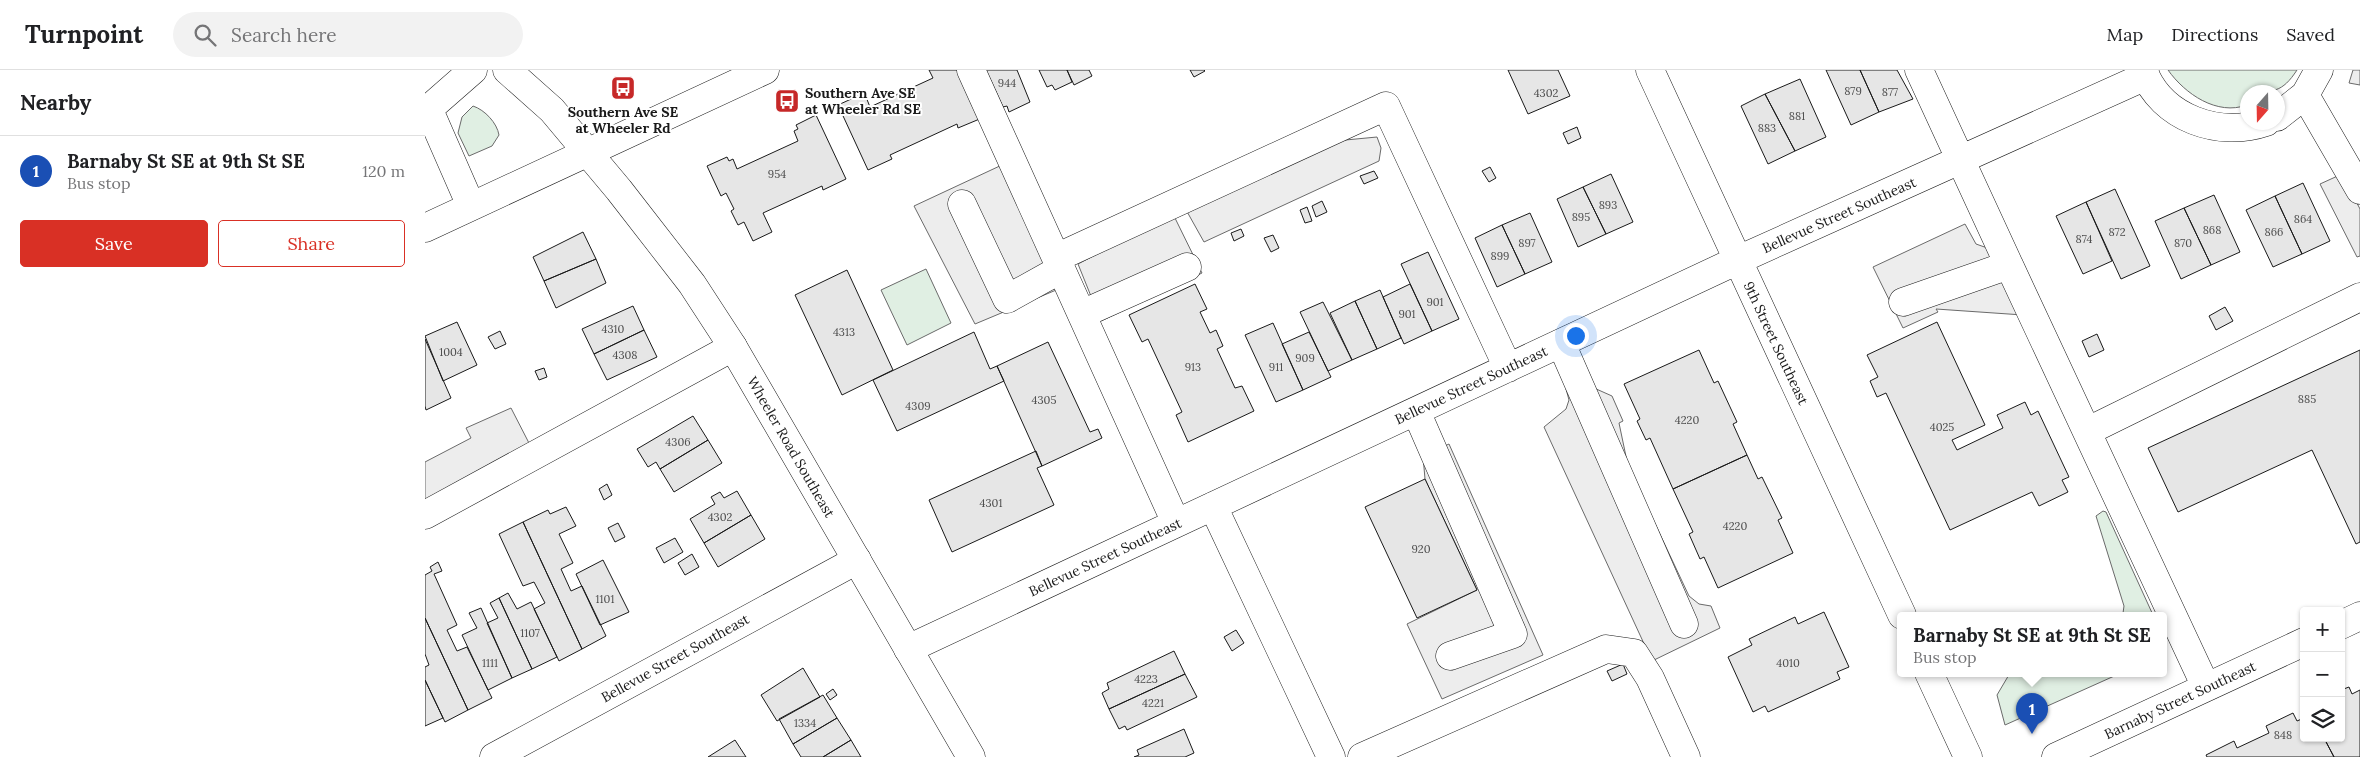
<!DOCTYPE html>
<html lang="en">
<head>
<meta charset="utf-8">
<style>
	:root { --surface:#fff; --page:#f2f2f2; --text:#202124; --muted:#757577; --line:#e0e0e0; --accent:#d93025 }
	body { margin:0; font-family:Lora,serif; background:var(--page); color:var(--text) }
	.controls { position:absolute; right:15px; bottom:15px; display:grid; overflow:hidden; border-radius:5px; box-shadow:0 1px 4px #0004 }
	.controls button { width:45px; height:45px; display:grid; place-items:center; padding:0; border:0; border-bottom:1px solid var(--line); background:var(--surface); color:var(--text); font:25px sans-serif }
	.compass { position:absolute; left:1815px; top:15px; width:45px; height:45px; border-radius:50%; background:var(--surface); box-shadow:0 1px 4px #0004; rotate:200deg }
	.you { position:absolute; left:1150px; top:265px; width:18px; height:18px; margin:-12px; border:4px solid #fff; border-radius:50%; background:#1a73e8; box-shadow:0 0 0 8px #1a73e833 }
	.badge { display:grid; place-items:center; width:32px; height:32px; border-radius:50%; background:var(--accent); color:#fff; font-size:16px; font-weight:700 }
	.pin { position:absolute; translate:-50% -41px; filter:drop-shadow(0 1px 2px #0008) }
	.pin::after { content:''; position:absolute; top:26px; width:18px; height:15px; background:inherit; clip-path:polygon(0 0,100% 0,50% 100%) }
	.popup { position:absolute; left:1472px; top:542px; width:270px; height:65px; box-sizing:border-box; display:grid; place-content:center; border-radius:5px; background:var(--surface); filter:drop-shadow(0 1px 4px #0005); font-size:16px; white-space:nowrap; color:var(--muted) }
	.popup b { font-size:19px; color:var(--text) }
	.popup::after { content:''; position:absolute; left:50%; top:100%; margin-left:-10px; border:10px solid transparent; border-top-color:var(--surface) }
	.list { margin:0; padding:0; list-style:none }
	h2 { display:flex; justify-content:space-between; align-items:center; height:65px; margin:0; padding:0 20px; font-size:21px }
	h2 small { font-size:16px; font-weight:400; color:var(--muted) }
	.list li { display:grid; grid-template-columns:32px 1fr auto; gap:15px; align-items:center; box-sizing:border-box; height:70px; padding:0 20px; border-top:1px solid var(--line) }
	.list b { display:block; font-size:19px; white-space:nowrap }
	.list p { margin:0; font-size:16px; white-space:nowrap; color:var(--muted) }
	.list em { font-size:16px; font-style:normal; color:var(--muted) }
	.actions { display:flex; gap:10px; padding:15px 20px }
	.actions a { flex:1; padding:11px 0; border:1px solid var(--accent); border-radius:5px; text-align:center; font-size:18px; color:var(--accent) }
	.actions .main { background:var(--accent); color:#fff }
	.icon { flex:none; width:28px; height:28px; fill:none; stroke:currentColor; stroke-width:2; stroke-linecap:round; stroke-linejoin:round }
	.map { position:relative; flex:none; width:1935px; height:687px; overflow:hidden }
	header { display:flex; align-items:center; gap:30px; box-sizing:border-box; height:70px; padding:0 25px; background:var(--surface); border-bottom:1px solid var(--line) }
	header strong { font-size:24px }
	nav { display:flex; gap:28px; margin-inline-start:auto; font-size:18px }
	.search { width:350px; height:45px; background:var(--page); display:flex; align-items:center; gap:12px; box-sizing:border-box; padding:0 18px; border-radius:28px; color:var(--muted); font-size:19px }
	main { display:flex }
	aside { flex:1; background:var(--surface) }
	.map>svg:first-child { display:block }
</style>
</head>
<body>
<header>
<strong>Turnpoint</strong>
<div class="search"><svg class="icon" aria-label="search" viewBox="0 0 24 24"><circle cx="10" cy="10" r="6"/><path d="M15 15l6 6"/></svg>Search here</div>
<nav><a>Map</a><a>Directions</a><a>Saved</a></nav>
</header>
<main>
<aside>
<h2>Nearby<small></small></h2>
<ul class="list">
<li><span class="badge" style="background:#1a4fb4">1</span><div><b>Barnaby St SE at 9th St SE</b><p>Bus stop</p></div><em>120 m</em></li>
</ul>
<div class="actions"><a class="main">Save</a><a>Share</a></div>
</aside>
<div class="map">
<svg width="1935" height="687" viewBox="0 0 1935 687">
	<rect width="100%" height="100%" fill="#fff"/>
	<path fill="#e0efe3" stroke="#6a6a6a" d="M1743,0h129c-15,23 -24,22 -50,22v13c-30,11 -62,-11 -79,-35z
		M48,36c12,4 24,17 26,29l-7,11 -23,10 -11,-23 4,-16z
		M501,199l25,54 -44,22 -26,-55z
		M1678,441l3,1 47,103h-34l4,-2 1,-7 -28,-90z
		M1585,603h111l-116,52 -8,-30z"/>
	<path fill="#ededed" stroke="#6a6a6a" d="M1928,0h7v15l-11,-2z
		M952,67l4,11 -2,13 -175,81 -19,-34 150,-67z
		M579,94l57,124 -86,36 -61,-118z
		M1917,104l18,35v47l-3,1 -37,-73z
		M748,144l29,59 -101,48 -23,-57z
		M1540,154l11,20 17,6 30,65 -87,-6 2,3 -35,16 -30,-61z
		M1169,318l18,8 11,25 -4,2 9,43 61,130 10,8 12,2 9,22 -68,33 -108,-234 22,-18 3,-9 -3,-11z
		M86,338l19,37 -105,56v-39l46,-24 -5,-10z
		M1024,374l94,211 -101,44 -35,-75 70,-34 -52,-111 -2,-23z"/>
	<path fill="#e6e6e6" stroke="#1a1a1a" d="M504,0h31l22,48 -24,10 -1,-4 -67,31 2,4 -24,11 -30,-65 22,-10 2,4 4,-2 4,10 63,-29z
		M561,0h31l13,32 -21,10 -2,-6 -4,1z
		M614,0h28l5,12 -17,8 -3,-5 -5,2z
		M642,0h22l3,6 -18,9z
		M765,0h14l1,1 -11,6z
		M1083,0h50l12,26 -42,18z
		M1401,0h34l19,42 -28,13z
		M1435,0h37l16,29 -34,13z
		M1375,9l26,58 -31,14 -30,-57z
		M1340,24l30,57 -27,13 -27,-58z
		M391,45l30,64 -23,11 -1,-4 -59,27 9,19 -19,9 -9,-19 -6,3 -7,-14 3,-2 -8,-16 -5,3 -14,-30 20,-9 2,4 4,-2 4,10 61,-28 -4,-10 4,-2 -2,-4z
		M1152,57l4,11 -13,6 -5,-11z
		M1065,97l6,11 -7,4 -7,-11z
		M949,101l4,7 -14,6 -4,-8z
		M1186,104l22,48 -27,12 -23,-47z
		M1878,113l27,58 -28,13 -27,-58z
		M1158,117l23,47 -28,13 -21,-48z
		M1690,119l35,77 -29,13 -35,-77z
		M1789,125l26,57 -29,13 -27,-57z
		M1850,126l27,58 -29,13 -27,-57z
		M897,131l5,11 -11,5 -4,-11z
		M1661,132l26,59 -29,13 -27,-58z
		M882,137l5,14 -7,2 -5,-13z
		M1759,138l27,57 -30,14 -26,-58z
		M1105,143l22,49 -27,12 -23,-49z
		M1077,155l23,49 -28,13 -22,-49z
		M816,159l3,7 -10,5 -3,-8z
		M158,162l13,27 -52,22 -11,-24z
		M848,165l6,13 -8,4 -7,-14z
		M1003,182l31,67 -27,12 -31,-67z
		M171,189l10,24 -50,25 -12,-27z
		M422,200l46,100 -51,25 -47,-100z
		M770,214l12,25 -7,3 10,21 6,-3 7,16 -6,3 18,39 7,-2 12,25 -66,31 -12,-27 6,-3 -34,-73 -6,3 -13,-27z
		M985,214l22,47 -28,13 -21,-47z
		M955,220l21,48 -24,11 -22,-48z
		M930,231l22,48 -25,11 -22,-47z
		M898,232l29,58 -24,11 -28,-59z
		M208,236l11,24 -50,24 -12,-25z
		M1800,237l8,14 -17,9 -7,-14z
		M32,252l20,43 -34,16 -18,-45z
		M1512,252l48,103 -33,15 5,10 46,-22 -6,-13 28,-13 6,13 7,-4 31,66 -7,3 6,12 -29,14 -7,-14 -82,38 -64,-137 -9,4 -7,-16 8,-4 -11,-22z
		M848,253l30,67 -27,12 -31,-67z
		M219,260l13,27 -50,23 -13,-26z
		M75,261l6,13 -11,5 -7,-12z
		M549,262l16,37 7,-3 7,15 -107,50 -24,-51z
		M884,262l22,45 -28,13 -21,-46z
		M1672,264l7,16 -15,7 -7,-16z
		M0,269l26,59 -25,12 -1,-4z
		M623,272l42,90 8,-3 4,9 -60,28 -45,-100z
		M1274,280l15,33 4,-2 19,41 -4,2 14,31 -74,34 -23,-51 -4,2 -9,-19 3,-2 -16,-35z
		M1935,280v192l-4,2 -44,-94 -134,62 -30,-64z
		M119,298l3,9 -8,3 -4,-9z
		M268,346l15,24 -48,29 -4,-7 -8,5 -11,-18z
		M283,370l14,23 -48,29 -14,-23z
		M611,381l6,15 -5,2 17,37 -102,47 -23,-52z
		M1322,385l11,24 4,-2 20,41 -4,2 15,33 -75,35 -14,-31 -4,2 -11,-25 4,-2 -20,-43z
		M1000,409l52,111 -60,28 -52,-111z
		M182,414l5,11 -8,5 -5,-11z
		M312,421l14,24 -47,28 -14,-24 25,-15 -4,-7 9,-5 4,6z
		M141,437l10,19 -17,8 14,29 -12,6 10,22 11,-5 24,50 -24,13 -59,-127 25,-12 2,4z
		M326,445l14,24 -47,28 -14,-24z
		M98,452l59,127 -23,12 -25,-52 11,-6 -11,-21 -11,4 -24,-52z
		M193,453l7,14 -10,5 -7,-14z
		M250,468l8,14 -19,11 -8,-15z
		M267,484l7,13 -14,8 -7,-12z
		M178,490l26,52 -29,13 -24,-51z
		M13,492l4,9 -8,3 23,51 -10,5 10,21 10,-4 25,51 -24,12 -43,-92v-43l7,-4 -2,-4z
		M83,523l9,16 14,-7 26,55 -25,12 -33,-71z
		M74,528l33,71 -20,9 -25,-55 11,-5 -8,-15z
		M56,538l31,70 -24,12 -26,-55 15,-7 -8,-15z
		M1399,542l25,55 -12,5 3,7 -72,33 -3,-6 -12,6 -25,-55 24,-12 -3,-6 46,-22 3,7z
		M0,548l43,92 -23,12 -20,-42v-13l4,-2 -4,-11z
		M811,560l8,13 -12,8 -8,-14z
		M749,581l11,23 -76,35 -7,-16 7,-4 -2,-6z
		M1198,594l4,10 -15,7 -5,-10z
		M378,598l17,29 -43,24 -16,-26z
		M760,604l12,23 -70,33 -2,-4 -6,3 -10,-20z
		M0,610l18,38 -18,8z
		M1924,617l3,7 8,-4v67h-26l-10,-19h17v-48z
		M408,619l4,6 -7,5 -4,-6z
		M398,625l14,23 -44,26 -14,-25z
		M1868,643l4,8 7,-3v20h20l10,19h-127l-1,-2 28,-14 3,7 32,-15 -3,-7z
		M412,648l14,22 -28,17h-22l-8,-13z
		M759,659l10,24 -9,4h-51l5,-2 -2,-5z
		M310,670l11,17h-38z
		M426,670l10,17h-38z"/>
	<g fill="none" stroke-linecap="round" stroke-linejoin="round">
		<defs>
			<path id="minor" d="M546,0l205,453
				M1225,0l252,545
				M1718,0c19,49 76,68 123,52
				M1880,25l55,95
				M0,42l8,7 38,87
				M0,42l48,-42
				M1852,47l28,-22 14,-25
				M537,134l45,95 54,-30
				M631,188l330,-152 122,262
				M1584,195l197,422
				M1478,232l106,-37 -90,-195
				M657,244l105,-47
				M1136,273l123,281
				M991,341l97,223 -63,22
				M1663,361l272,-134
				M788,436l118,251
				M0,445l308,-168
				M1916,555l19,-9
				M483,579l830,-389 408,-184
				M1504,603l39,84
				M69,687l363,-197
				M937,687l244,-108 28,4 16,25 36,79
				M1631,687l248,-115"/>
			<path id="major" d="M82,0l45,40 67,80 73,94 41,63 238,410
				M0,158l340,-158"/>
		</defs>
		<use href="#minor" stroke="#1a1a1a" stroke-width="29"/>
		<use href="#major" stroke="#1a1a1a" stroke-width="29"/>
		<use href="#minor" stroke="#fff" stroke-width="28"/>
		<use href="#major" stroke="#fff" stroke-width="28"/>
	</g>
	<defs>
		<symbol id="bus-square" viewBox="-11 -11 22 22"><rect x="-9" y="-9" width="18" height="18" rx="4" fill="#c62828" stroke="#fff"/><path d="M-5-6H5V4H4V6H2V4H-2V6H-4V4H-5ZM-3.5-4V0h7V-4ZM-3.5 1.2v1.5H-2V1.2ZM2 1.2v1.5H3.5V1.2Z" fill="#fff"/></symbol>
	</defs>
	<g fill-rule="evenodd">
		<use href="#bus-square" x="184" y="4" width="28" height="28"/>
		<use href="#bus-square" x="348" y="17" width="28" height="28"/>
	</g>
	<g text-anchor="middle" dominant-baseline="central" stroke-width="4" stroke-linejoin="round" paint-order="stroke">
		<g font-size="11" fill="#4d4d4d">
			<text x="582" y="13">944</text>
			<text x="1428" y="21">879</text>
			<text x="1465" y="22">877</text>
			<text x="1121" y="23">4302</text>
			<text x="1372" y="46">881</text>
			<text x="1342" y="58">883</text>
			<text x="352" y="104">954</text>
			<text x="1183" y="135">893</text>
			<text x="1156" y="147">895</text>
			<text x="1878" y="149">864</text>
			<text x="1787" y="160">868</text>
			<text x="1692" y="162">872</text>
			<text x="1849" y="162">866</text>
			<text x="1659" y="169">874</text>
			<text x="1102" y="173">897</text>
			<text x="1758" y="173">870</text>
			<text x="1075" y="186">899</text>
			<text x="1010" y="232">901</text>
			<text x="982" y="244">901</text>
			<text x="188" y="259">4310</text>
			<text x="419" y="262">4313</text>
			<text x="26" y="282">1004</text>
			<text x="200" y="285">4308</text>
			<text x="880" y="288">909</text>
			<text x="768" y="297">913</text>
			<text x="851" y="297">911</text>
			<text x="1882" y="329">885</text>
			<text x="619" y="330">4305</text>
			<text x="493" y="336">4309</text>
			<text x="1262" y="350">4220</text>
			<text x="1517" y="357">4025</text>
			<text x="253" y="372">4306</text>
			<text x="566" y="433">4301</text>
			<text x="295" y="447">4302</text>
			<text x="1310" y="456">4220</text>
			<text x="996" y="479">920</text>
			<text x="180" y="529">1101</text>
			<text x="105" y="563">1107</text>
			<text x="65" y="593">1111</text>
			<text x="1363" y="593">4010</text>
			<text x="721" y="609">4223</text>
			<text x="728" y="633">4221</text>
			<text x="380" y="653">1334</text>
			<text x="1858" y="665">848</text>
		</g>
		<g font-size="14" font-weight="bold" fill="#1a1a1a" stroke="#fff" text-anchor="start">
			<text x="380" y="23">Southern Ave SE<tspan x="380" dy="16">at Wheeler Rd SE</tspan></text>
			<text x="198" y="42" text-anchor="middle">Southern Ave SE<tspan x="198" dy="16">at Wheeler Rd</tspan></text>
		</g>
		<g font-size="14" fill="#1a1a1a" stroke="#fff">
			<text transform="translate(1414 145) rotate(-24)">Bellevue Street Southeast</text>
			<text transform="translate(1351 273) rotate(65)">9th Street Southeast</text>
			<text transform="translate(1046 315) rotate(-25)">Bellevue Street Southeast</text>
			<text transform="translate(366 377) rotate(60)">Wheeler Road Southeast</text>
			<text transform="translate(680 487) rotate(-25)">Bellevue Street Southeast</text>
			<text transform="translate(250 588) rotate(-29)">Bellevue Street Southeast</text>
			<text transform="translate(1755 630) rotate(-25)">Barnaby Street Southeast</text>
		</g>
	</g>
</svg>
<div class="controls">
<button>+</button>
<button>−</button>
<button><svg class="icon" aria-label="layers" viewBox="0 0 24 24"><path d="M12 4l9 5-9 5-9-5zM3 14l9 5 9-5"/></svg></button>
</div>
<svg class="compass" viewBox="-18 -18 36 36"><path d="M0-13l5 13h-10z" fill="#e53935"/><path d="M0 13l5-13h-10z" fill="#757577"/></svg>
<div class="you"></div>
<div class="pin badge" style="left:1607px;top:664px;background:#1a4fb4">1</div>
<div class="popup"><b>Barnaby St SE at 9th St SE</b>Bus stop</div>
</div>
</main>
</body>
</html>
